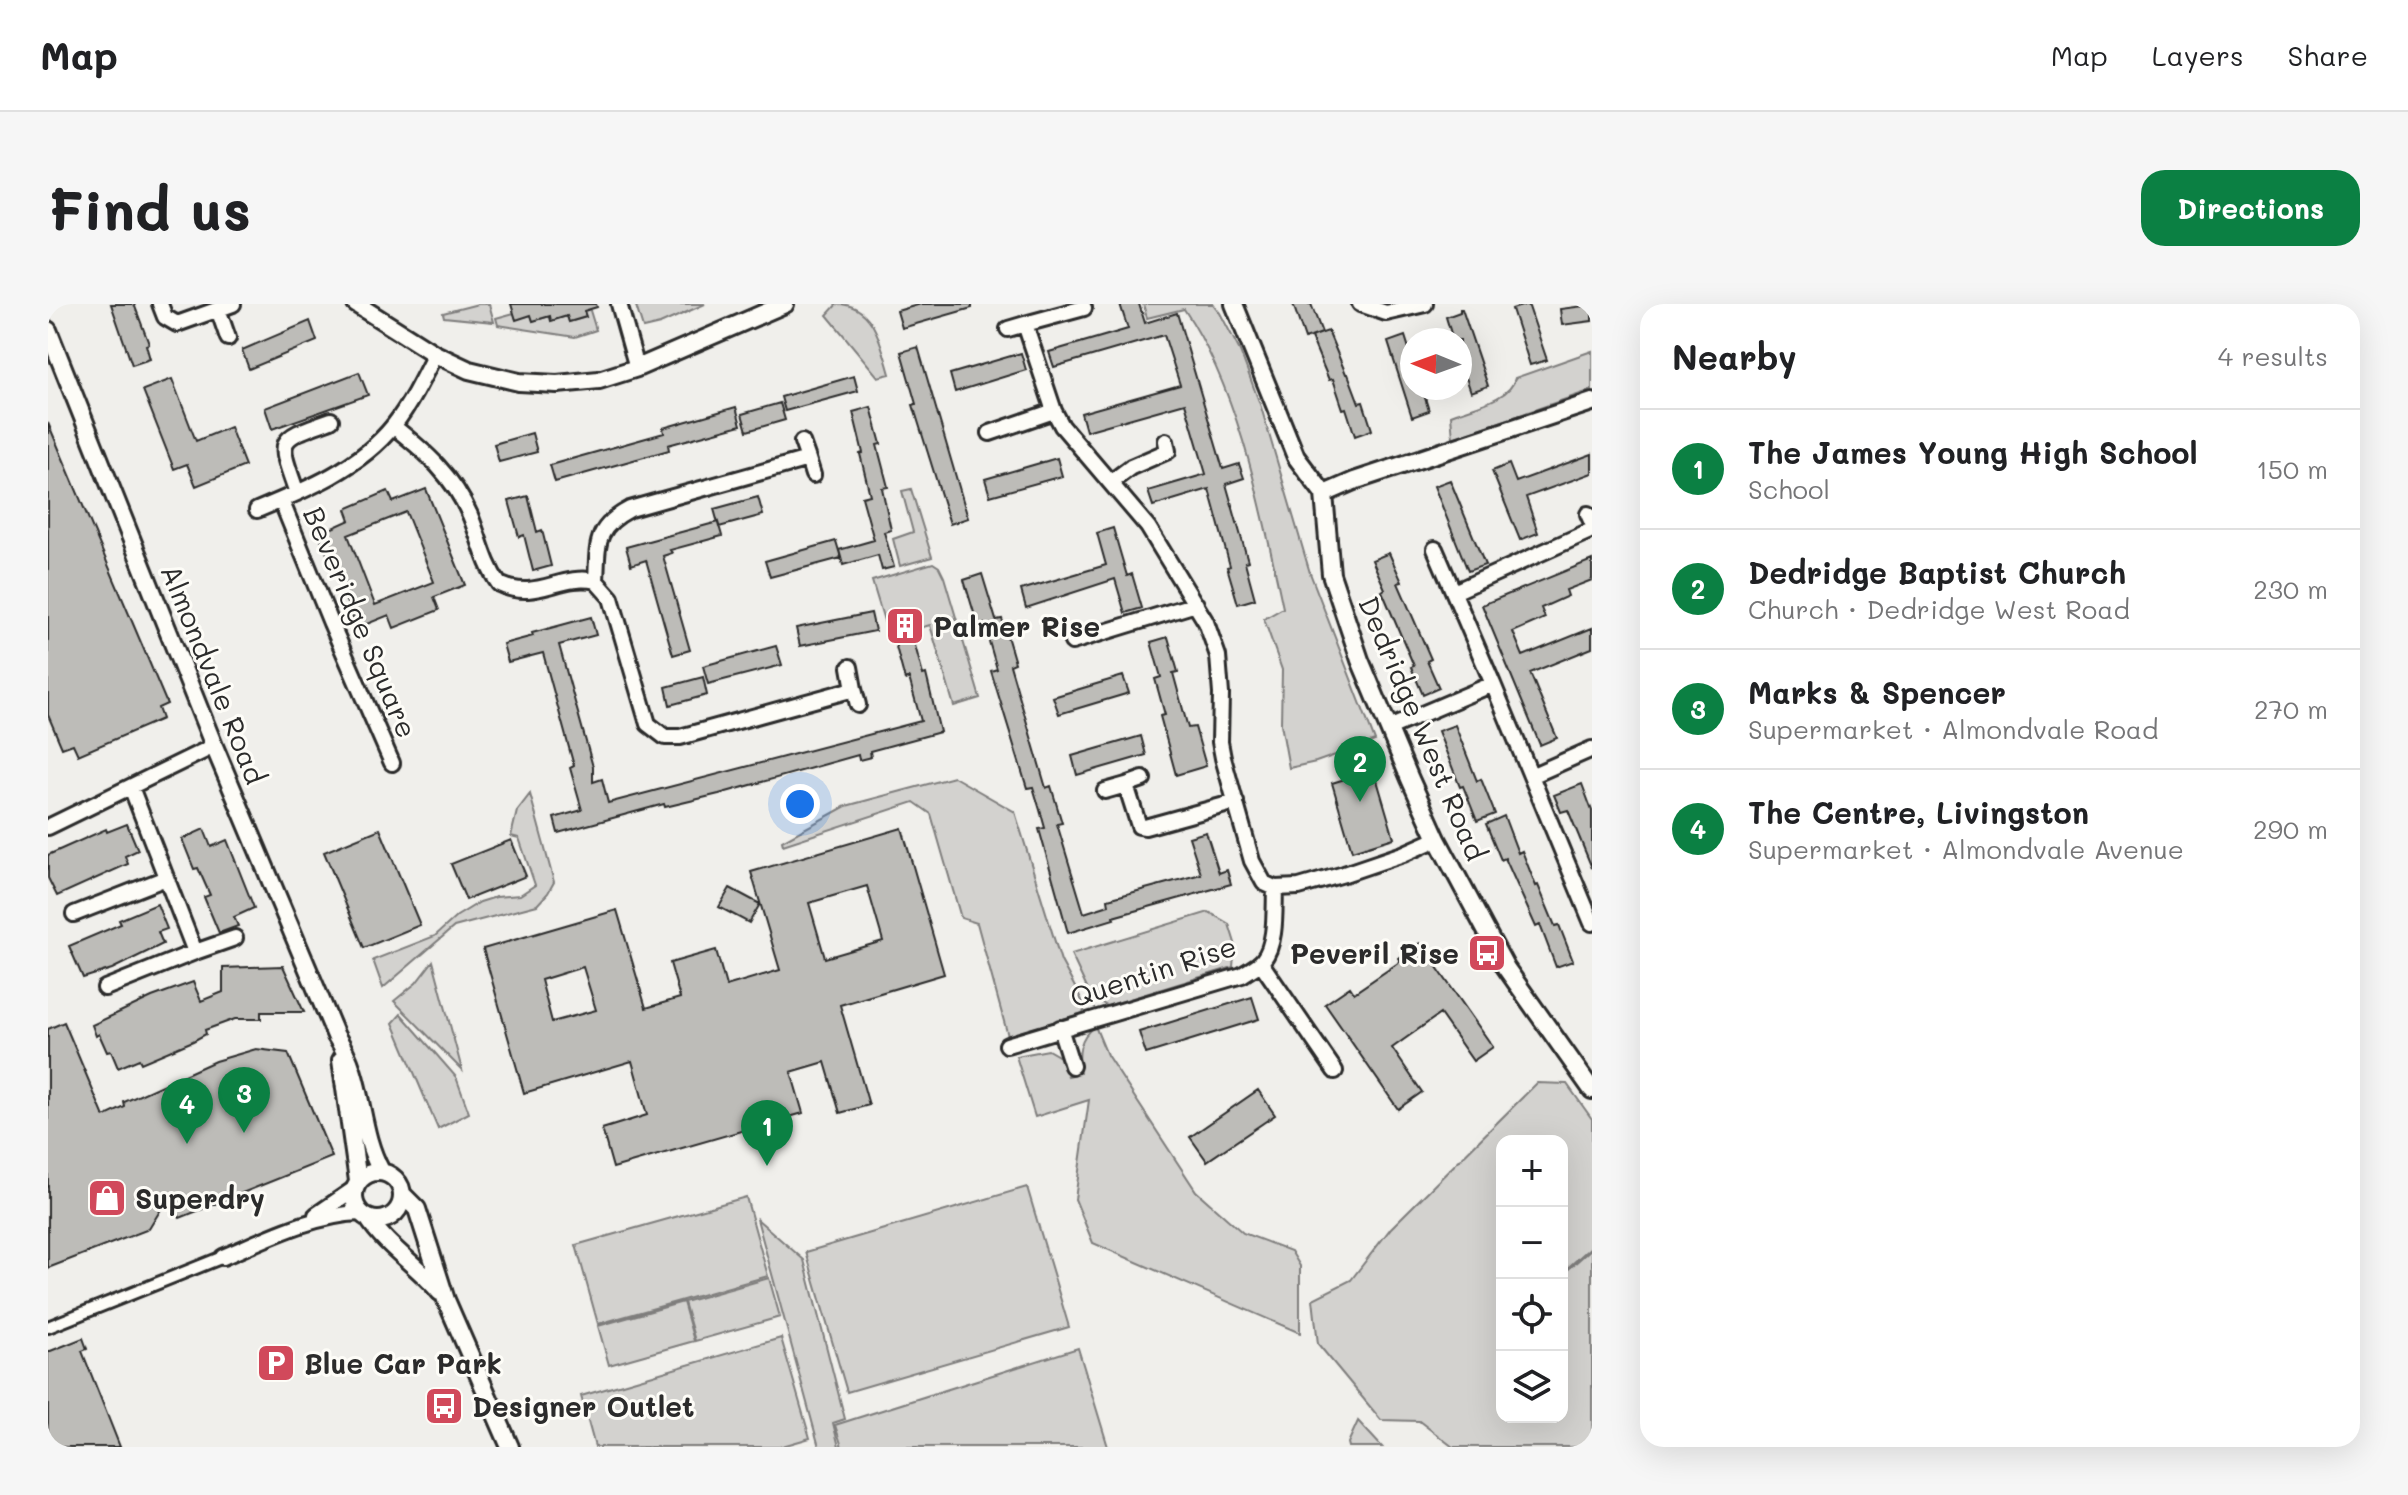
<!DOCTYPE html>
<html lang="en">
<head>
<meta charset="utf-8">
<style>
	:root { --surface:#fff; --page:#f6f6f6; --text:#202124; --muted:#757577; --line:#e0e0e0; --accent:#0b8043 }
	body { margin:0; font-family:Mali,sans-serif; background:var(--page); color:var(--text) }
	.controls { position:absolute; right:24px; bottom:24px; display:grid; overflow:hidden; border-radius:16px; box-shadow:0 8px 32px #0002 }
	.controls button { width:72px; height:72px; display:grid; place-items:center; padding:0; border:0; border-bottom:2px solid var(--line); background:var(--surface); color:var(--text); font:40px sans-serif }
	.compass { position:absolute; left:1352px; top:24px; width:72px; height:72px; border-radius:50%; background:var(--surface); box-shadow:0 8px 32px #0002; rotate:271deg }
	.you { position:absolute; left:752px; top:500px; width:28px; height:28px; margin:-20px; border:6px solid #fff; border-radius:50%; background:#1a73e8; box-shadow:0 0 0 12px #1a73e833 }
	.badge { display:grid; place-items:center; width:52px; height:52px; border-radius:50%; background:var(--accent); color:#fff; font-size:26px; font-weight:700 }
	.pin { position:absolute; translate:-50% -66px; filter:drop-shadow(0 2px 4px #0008) }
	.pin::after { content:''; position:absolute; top:42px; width:28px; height:24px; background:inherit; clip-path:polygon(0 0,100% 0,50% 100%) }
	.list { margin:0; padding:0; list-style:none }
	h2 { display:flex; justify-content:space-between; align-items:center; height:104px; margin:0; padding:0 32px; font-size:34px }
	h2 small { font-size:26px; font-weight:400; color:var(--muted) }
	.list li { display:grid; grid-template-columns:52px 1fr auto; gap:24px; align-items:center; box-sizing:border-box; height:120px; padding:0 32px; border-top:2px solid var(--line) }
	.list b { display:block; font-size:30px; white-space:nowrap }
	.list p { margin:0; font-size:26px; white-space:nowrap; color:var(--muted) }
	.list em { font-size:26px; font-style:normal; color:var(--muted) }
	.icon { flex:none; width:44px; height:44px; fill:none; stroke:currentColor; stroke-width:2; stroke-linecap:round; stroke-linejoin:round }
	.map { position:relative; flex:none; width:1544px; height:1143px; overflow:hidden; border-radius:24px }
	header { display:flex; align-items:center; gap:48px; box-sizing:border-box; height:112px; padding:0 40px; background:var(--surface); border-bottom:2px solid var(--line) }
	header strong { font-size:38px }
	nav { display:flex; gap:44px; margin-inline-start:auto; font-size:28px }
	.intro { display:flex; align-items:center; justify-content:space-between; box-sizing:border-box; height:192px; padding:0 48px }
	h1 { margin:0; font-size:56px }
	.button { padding:20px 36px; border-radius:24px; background:var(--accent); color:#fff; font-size:28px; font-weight:700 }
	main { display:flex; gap:48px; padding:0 48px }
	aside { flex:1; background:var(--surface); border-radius:24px; box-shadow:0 8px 32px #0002 }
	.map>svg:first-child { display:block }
</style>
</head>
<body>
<header>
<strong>Map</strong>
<nav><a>Map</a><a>Layers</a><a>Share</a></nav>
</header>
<div class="intro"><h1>Find us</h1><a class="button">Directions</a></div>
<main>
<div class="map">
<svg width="1544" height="1143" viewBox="0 0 1544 1143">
	<rect width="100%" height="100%" fill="#f0efeb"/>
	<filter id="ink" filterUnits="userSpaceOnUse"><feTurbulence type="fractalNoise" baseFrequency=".0125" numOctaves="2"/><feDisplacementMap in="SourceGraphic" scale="16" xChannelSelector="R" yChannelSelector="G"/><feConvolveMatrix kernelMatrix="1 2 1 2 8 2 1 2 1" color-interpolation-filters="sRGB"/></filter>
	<g filter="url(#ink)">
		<path fill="#d3d2cf" stroke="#7f7e7d" stroke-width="2" d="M430,0h11l5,18 -50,-5 -1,-4z
			M540,0l8,26 -21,7 -77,-12 -2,-7 18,-5 2,6 15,-4 2,6 17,-5 1,5 16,-5 2,6 17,-5 -4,-12z
			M596,0h61l-45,20 -17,4 -7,-22z
			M789,0c37,0 44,40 53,70l-12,3 -51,-62z
			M1095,0h70l7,9 20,38 21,56 49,166 65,168 -59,21 -27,6 -8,-44 1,-54 -18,-51 19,-11c-21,-97 -43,-216 -99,-299l-37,9z
			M1544,47v39l-139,48 -2,-23c20,-8 60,-15 64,-37z
			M863,185l21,68 -32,9 -7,-27 20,-7 -11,-41z
			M885,259l6,4 5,10 36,121 -26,8 -24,-81 -41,12 -17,-56z
			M906,473l61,35 46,149 24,45 -2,7 -75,23 -31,-113 -16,-5 -30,-104 -17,-12 -131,43 -1,-4 64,-35z
			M482,490l24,88 -6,11 -11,12 -83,22 -71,61 -10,-28 62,-24 22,-20 23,-14 16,-5 24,-2 15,-10 -16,-47 -8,-2 6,-25z
			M1161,608l20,12 6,19 -2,24 -126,39 -16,-9 -20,-43z
			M385,657l29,109 -68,-69 22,-18z
			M353,710l55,63 13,36 -31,16 -45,-106z
			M1047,722l12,29 89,136 47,42 48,18 9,15v67l-207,-90 -18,-44 14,-99 -54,17 -19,-61 32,-6 12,7 8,19 12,-3c-2,-19 -2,-35 15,-47z
			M1489,779l30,1 25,35v127l-30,27v-132h-60v276h60v-142l30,-27v199h-139l-34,-26 -38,-1 -63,-76 -5,-45 38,-19 40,-52z
			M979,883l42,140 -222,65 -41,-140z
			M698,893l22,79 -170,48 -22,-79z
			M709,915l47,41 41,159 -12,4 6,24h-20z
			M721,974l11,39 -85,24 -11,-39z
			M635,998l11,39 -85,24 -11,-39z
			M733,1034l29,100 -31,9h-184l-14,-51z
			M1030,1044l30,99h-266l-7,-22z
			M1310,1117l24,26h-33l-1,-4z"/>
		<path fill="#bdbcb8" stroke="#2b2b2b" stroke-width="2" fill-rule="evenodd" d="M63,0h23l15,40 -3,1 4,14 -18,6z
			M463,0h85l1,3 -13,4 2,6 -17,5 -2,-6 -16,5 -1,-5 -17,5 -2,-6 -15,5z
			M873,0h51v4l-70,20 -5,-17z
			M1072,0h19l6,19 32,-10 46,156 16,-5 5,14 -18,6 22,77 -3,1 10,37 -17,5 -11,-37 3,-1 -21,-77 -56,17 -5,-15 58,-17 -21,-71 -99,28 -5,-18 99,-28 -16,-50 -110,32 -5,-15 79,-23z
			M1245,0h18l11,29 -17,6z
			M1480,0l19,56 -17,5 -18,-56z
			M1544,1v16l-30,4 -2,-16z
			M1412,5h2l26,77 -17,6 -11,-32v-20h-7l-7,-23 14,-5z
			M262,17l7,20 -68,28 -7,-19z
			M1280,27l18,43h2l11,29 4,-1 9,28 -17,6 -9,-28 -3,1 -10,-30 -4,1 -18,-43z
			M1357,32l7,22v30h10l7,23 -17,6 -24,-75z
			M870,43l50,171 -18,6 -37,-119 3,-1 -15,-52z
			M973,49l5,17 -71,22 -5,-18z
			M311,68l9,23 -96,34 -7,-21z
			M806,72l4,15 -73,20 -4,-14z
			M124,75l24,62 34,-14 15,39 -49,20 -9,-22 -13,5 -31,-79z
			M732,99l5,17 -38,11 -5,-17z
			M688,103l5,18 -73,20 1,5 -114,32 -5,-17 114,-32 -1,-5z
			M823,103l10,37 -4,1 11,42 -6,1 9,42 -7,2 10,35 -12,3 -4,-15 -35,10 -4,-15 35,-10 -12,-43 8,-2 -10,-41 3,-1 -10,-41z
			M0,119l119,281 -9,4 4,11 -84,36 -5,-11 -11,4 -14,-33z
			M484,129l5,19 -38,10 -5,-18z
			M1544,150v19l-66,24 12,36 -18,7 -28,-69 17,-7 7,18z
			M1009,154l5,18 -72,20 -5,-17z
			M1402,176l35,85 -17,6 -34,-85z
			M378,185l39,96 -31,12 5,13 -45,18 -5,-13 -32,13 -38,-94 31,-14 -4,-11 42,-18 5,11zM358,208l28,70 -59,23 -27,-70z
			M480,192l9,36 5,-2 9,36 -18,5 -9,-36 -5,2 -10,-36z
			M710,193l5,18 -44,12 -5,-18z
			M670,218l4,14 -52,14 2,3 -9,3 27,94 -17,5 -27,-95 -15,5 -5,-18z
			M1065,224l14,48 5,-2 10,34 -17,5 -10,-34 -89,29 -5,-18 85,-25 -9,-32z
			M788,237l5,17 -71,19 -5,-16z
			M1341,249l13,29 -4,1 33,76 -4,2 12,27 -16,7 -12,-28 3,-1 -32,-75 3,-2 -13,-29z
			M1544,256v20l-26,10 2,6 -27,12 4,10 -32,14 10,24 69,-28v20l-62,25 27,65 -17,7 -58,-140z
			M934,270l14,46 6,-1 13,44 -5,2 36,123 5,-2 11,37 -5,1 27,89 25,-8 -1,-6 93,-25 -12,-37 17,-5 13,41 8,-3 4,14 -118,33 1,2 -46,14 -29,-104 6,-1 -5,-18 -7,-23 -6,1 -36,-117 6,-2 -13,-45 -6,2 -14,-46z
			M823,309l4,18 -75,15 -4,-18z
			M543,313l5,18 -37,10 34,122v15l9,-3 6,24 313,-82 -12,-43 -4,2 -10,-37 18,-5 10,37 3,-1 14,58 -70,19 1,6 -12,3 -1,-5 -139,39 -54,13 -1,-3 -106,29 -4,-15 28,-8 -12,-42 4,-2 -31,-113 -35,9 -5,-18 30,-8 -1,-3z
			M1120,333l10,35 -5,1 15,55 7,-1 11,39 -30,9 -16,-59 5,-1 -10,-36 6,-2 -10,-35z
			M728,342l6,19 -74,19 -5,-18z
			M1075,372l6,17 -70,21 -6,-17z
			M655,373l4,18 -37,10 -4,-18z
			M1407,421l22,56 4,-2 14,35 -18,7 -14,-35 -3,1 -22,-56z
			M1093,432l5,19 -69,20 -5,-19z
			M1326,466l20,68 -42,13 -20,-68z
			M1534,480l10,27v57l-24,-58 -7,2 -7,-17z
			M1456,512l14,37 4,-2 14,35 2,-1 17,41 4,-1 14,36 -17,6 -16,-42 -4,2 -31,-69 -4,2 -15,-36z
			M79,520l11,26 -13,6 3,8 -71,32 -9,-18v-23l58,-26 1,3z
			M854,524l42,146 -104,31 29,100 -29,8 -15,-51 -34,10 12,41 -190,55 -11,-39 45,-14 -15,-54 -108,32 -41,-144 134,-39 29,98 34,-10 -10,-35 46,-13 10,36 54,-16 -29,-98zM819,582l16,55 -58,17 -16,-55zM535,663l13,43 -44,12 -11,-42z
			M156,525l7,18 16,-7 27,68 -20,9 4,9 -19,7 -15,-36 6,-2 -12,-27 -4,1 -12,-30z
			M332,525l40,96 -56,23 -40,-96z
			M463,536l15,36 -60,24 -15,-36z
			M682,584l30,16 -11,19 -30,-16z
			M109,600l10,25 -9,3 5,12 -51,25 -29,9 -14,-32 52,-22 -2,-4z
			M1372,639l73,104 -20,14 -33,-47 -48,34 30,44 -24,17 -73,-105 25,-17 4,6 47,-32 -2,-3z
			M235,662l21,46h-43v7h-26l-30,11 1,4 -13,7 -52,22 -2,-4 -21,9 -7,-17 -4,1 -8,-18 -3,2 -4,-11 60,-28 41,-15 8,19 22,-9v-24z
			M1204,693l7,22 -113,35 -7,-22z
			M16,718l40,95 21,-10 -1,-5 91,-41 41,-12 32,4 44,104 -152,61 -11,-22 -20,33 -101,39v-239z
			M1210,786l17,25 -68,46 -17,-24z
			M35,1034l4,11 -5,2 38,96h-72v-95z"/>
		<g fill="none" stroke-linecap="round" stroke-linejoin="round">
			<defs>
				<path id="pedestrian" d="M0,1023l175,-70"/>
				<path id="minor" d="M112,0l5,13 12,7 56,-20
					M571,0l18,64
					M1312,0l26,9 39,-9
					M170,5l10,29
					M977,20l59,-16
					M960,25l17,-5 29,87 8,15 86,101 58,95 12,34 3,38 -1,48 3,16 29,103 12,22 11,5 24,-1 45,-13 59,-20 34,-15
					M345,122c33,26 60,50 77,89 10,24 14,48 29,69 38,18 61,-11 97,-3 2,-37 -2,-53 34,-72l178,-50 -6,-17
					M942,129l64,-22
					M760,155l5,16
					M1063,178l20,-15 37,-16 -2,-10
					M249,189c-20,-56 -21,-53 34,-73
					M233,196l50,123 61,140
					M209,206c49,-20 103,-42 137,-85 17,-22 29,-47 41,-71
					M1540,210l4,9
					M548,277l15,17 37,126 17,13h15l174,-48 -4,-22
					M1406,288l138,-62
					M1024,338l124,-38
					M1445,380l38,92 61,-27
					M806,385l4,16
					M1341,424l104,-44 -58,-135
					M1483,472l61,147
					M1078,481l17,-6
					M1057,487l21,-6 13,41 6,1 91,-25
					M0,523l166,-81
					M26,610l92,-36
					M147,648l40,-14
					M1213,659l74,108
					M57,684l90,-36 -64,-165
					M1012,724l12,38
					M959,741l235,-70c7,-5 16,-9 21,-15 14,-17 11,-51 12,-72
					M268,911l38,-26
					M175,953c43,-18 89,-42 137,-44"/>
				<path id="tertiary" d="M308,0l79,50 34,16 50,12 38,2 42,-4 38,-12 148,-64
					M1186,0l62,153 28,37
					M0,26l166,416 122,290c29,44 21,90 45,135
					M1276,190l7,80 29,86 50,119 27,60 69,129 86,122
					M1276,190l30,-13 238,-79
					M293,756l17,121
					M306 892a24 24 0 1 1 48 0a24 24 0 1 1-48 0Z
					M354,890l15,15 29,91 64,147
					M320,914c19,29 49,47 72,74"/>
			</defs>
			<use href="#pedestrian" stroke="#2b2b2b" stroke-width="16"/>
			<use href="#minor" stroke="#2b2b2b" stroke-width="20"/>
			<use href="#tertiary" stroke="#2b2b2b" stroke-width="22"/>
			<use href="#pedestrian" stroke="#fdfcf7" stroke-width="10"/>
			<use href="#minor" stroke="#fdfcf7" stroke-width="14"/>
			<use href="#tertiary" stroke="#fdfcf7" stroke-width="16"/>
		</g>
	</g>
	<defs>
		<symbol id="building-square" viewBox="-11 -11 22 22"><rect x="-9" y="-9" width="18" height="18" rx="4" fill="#d1495b" stroke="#fdfcf7"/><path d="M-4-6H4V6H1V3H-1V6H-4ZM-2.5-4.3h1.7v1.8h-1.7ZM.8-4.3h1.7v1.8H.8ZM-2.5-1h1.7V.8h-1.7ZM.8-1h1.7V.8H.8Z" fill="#fff"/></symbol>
		<symbol id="bus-square" viewBox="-11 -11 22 22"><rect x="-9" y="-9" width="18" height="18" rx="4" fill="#d1495b" stroke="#fdfcf7"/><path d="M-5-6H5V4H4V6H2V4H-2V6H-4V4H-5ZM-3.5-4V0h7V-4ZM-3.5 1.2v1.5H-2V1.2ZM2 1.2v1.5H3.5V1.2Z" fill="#fff"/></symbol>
		<symbol id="shop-square" viewBox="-11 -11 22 22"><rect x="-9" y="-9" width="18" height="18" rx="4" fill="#d1495b" stroke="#fdfcf7"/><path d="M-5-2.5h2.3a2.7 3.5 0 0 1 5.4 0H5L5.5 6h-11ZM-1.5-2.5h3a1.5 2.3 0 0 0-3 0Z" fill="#fff"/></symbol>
		<symbol id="parking-square" viewBox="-11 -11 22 22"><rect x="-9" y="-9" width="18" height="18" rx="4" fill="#d1495b" stroke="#fdfcf7"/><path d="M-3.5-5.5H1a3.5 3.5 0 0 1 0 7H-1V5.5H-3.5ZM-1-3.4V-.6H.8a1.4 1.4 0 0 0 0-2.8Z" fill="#fff"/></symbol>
	</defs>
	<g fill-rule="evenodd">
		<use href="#building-square" x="835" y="300" width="44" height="44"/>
		<use href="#bus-square" x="1417" y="627" width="44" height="44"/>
		<use href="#shop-square" x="37" y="872" width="44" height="44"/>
		<use href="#parking-square" x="206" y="1037" width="44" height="44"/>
		<use href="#bus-square" x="374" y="1080" width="44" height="44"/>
	</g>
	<g text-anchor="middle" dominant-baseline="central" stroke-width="6" stroke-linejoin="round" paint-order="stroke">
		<g font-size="28" fill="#2b2b2b" stroke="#fdfcf7">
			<text transform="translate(313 318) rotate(67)">Beveridge Square</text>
			<text transform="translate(166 370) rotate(68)">Almondvale Road</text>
			<text transform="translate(1375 424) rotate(67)">Dedridge West Road</text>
			<text transform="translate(1105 667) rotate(-18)">Quentin Rise</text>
		</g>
		<g font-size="28" font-weight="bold" fill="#2b2b2b" stroke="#fdfcf7" text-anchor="start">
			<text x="885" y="322">Palmer Rise</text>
			<text x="1411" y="649" text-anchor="end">Peveril Rise</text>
			<text x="87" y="894">Superdry</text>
			<text x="256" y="1059">Blue Car Park</text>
			<text x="424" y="1102">Designer Outlet</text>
		</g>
	</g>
</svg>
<div class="controls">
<button>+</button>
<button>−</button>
<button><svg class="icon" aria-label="locate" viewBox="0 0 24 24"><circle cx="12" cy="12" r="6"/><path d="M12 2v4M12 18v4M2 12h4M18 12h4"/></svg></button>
<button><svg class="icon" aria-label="layers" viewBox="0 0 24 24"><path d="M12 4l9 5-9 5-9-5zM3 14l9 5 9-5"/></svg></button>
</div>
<svg class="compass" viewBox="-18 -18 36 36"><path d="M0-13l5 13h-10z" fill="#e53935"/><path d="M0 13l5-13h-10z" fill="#757577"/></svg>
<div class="you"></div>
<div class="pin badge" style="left:719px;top:862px">1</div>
<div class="pin badge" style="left:1312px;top:498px">2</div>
<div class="pin badge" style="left:196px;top:829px">3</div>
<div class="pin badge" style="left:139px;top:840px">4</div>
</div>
<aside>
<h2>Nearby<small>4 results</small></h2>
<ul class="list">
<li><span class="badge">1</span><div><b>The James Young High School</b><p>School</p></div><em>150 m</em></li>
<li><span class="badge">2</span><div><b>Dedridge Baptist Church</b><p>Church · Dedridge West Road</p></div><em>230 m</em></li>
<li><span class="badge">3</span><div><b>Marks &amp; Spencer</b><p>Supermarket · Almondvale Road</p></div><em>270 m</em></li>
<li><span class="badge">4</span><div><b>The Centre, Livingston</b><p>Supermarket · Almondvale Avenue</p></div><em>290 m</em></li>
</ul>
</aside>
</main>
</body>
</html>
